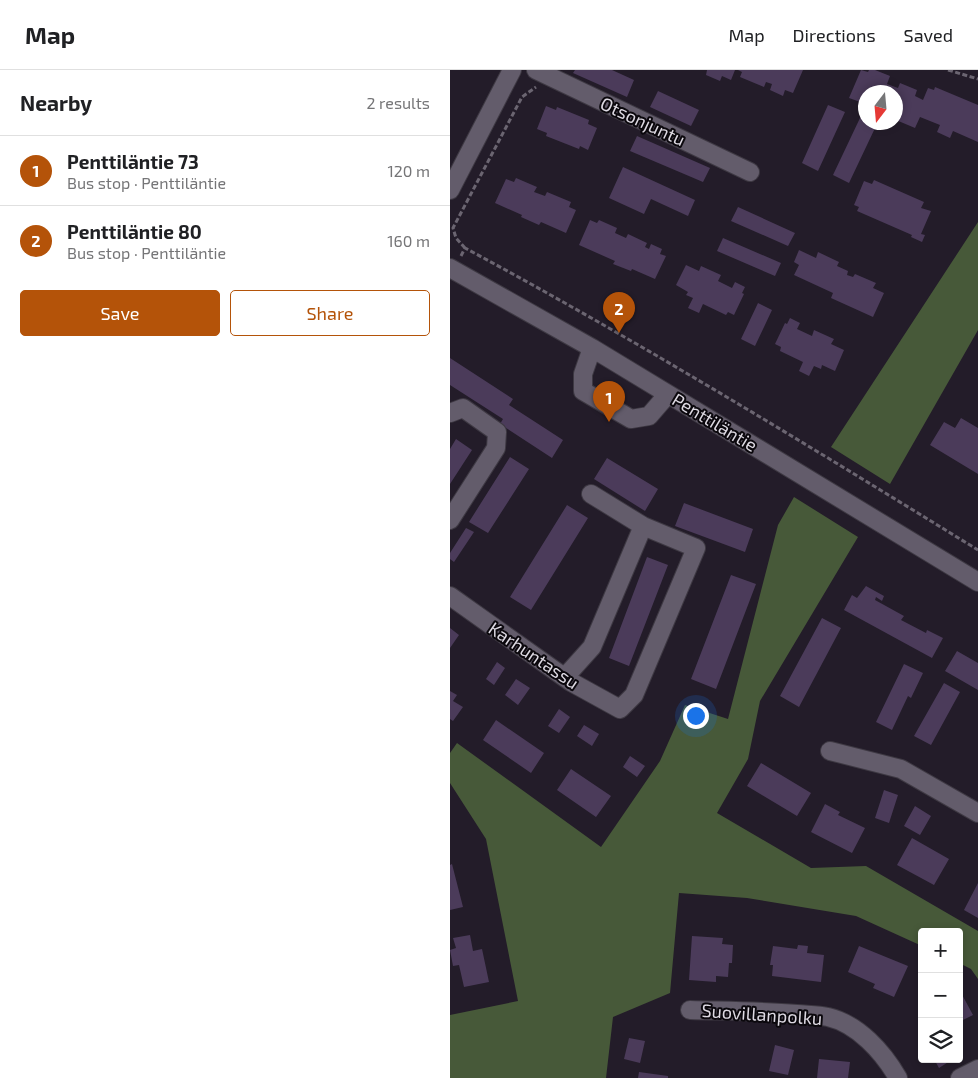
<!DOCTYPE html>
<html lang="en">
<head>
<meta charset="utf-8">
<style>
	:root { --surface:#fff; --page:#f6f6f6; --text:#202124; --muted:#757577; --line:#e0e0e0; --accent:#b45309 }
	body { margin:0; font-family:"Exo 2",sans-serif; background:var(--page); color:var(--text) }
	.controls { position:absolute; right:15px; bottom:15px; display:grid; overflow:hidden; border-radius:5px; box-shadow:0 2px 8px #0003 }
	.controls button { width:45px; height:45px; display:grid; place-items:center; padding:0; border:0; border-bottom:1px solid var(--line); background:var(--surface); color:var(--text); font:25px sans-serif }
	.compass { position:absolute; left:408px; top:15px; width:45px; height:45px; border-radius:50%; background:var(--surface); box-shadow:0 2px 8px #0003; rotate:196deg }
	.you { position:absolute; left:245px; top:645px; width:18px; height:18px; margin:-12px; border:4px solid #fff; border-radius:50%; background:#1a73e8; box-shadow:0 0 0 8px #1a73e833 }
	.badge { display:grid; place-items:center; width:32px; height:32px; border-radius:50%; background:var(--accent); color:#fff; font-size:16px; font-weight:700 }
	.pin { position:absolute; translate:-50% -41px; filter:drop-shadow(0 1px 2px #0008) }
	.pin::after { content:''; position:absolute; top:26px; width:18px; height:15px; background:inherit; clip-path:polygon(0 0,100% 0,50% 100%) }
	.list { margin:0; padding:0; list-style:none }
	h2 { display:flex; justify-content:space-between; align-items:center; height:65px; margin:0; padding:0 20px; font-size:21px }
	h2 small { font-size:16px; font-weight:400; color:var(--muted) }
	.list li { display:grid; grid-template-columns:32px 1fr auto; gap:15px; align-items:center; box-sizing:border-box; height:70px; padding:0 20px; border-top:1px solid var(--line) }
	.list b { display:block; font-size:19px; white-space:nowrap }
	.list p { margin:0; font-size:16px; white-space:nowrap; color:var(--muted) }
	.list em { font-size:16px; font-style:normal; color:var(--muted) }
	.actions { display:flex; gap:10px; padding:15px 20px }
	.actions a { flex:1; padding:11px 0; border:1px solid var(--accent); border-radius:5px; text-align:center; font-size:18px; color:var(--accent) }
	.actions .main { background:var(--accent); color:#fff }
	.icon { flex:none; width:28px; height:28px; fill:none; stroke:currentColor; stroke-width:2; stroke-linecap:round; stroke-linejoin:round }
	.map { position:relative; flex:none; width:528px; height:1008px; overflow:hidden }
	header { display:flex; align-items:center; gap:30px; box-sizing:border-box; height:70px; padding:0 25px; background:var(--surface); border-bottom:1px solid var(--line) }
	header strong { font-size:24px }
	nav { display:flex; gap:28px; margin-inline-start:auto; font-size:18px }
	main { display:flex }
	aside { flex:1; background:var(--surface) }
	.map>svg:first-child { display:block }
</style>
</head>
<body>
<header>
<strong>Map</strong>
<nav><a>Map</a><a>Directions</a><a>Saved</a></nav>
</header>
<main>
<aside>
<h2>Nearby<small>2 results</small></h2>
<ul class="list">
<li><span class="badge">1</span><div><b>Penttiläntie 73</b><p>Bus stop · Penttiläntie</p></div><em>120 m</em></li>
<li><span class="badge">2</span><div><b>Penttiläntie 80</b><p>Bus stop · Penttiläntie</p></div><em>160 m</em></li>
</ul>
<div class="actions"><a class="main">Save</a><a>Share</a></div>
</aside>
<div class="map">
<svg width="528" height="1008" viewBox="0 0 528 1008">
	<rect width="100%" height="100%" fill="#231c29"/>
	<path fill="#475939" d="M528,152v108l-88,154 -59,-37z
		M344,427l64,40 -98,164 -12,58 -31,54 94,55 55,-2 112,65v48l-7,-10 -12,-6v-31h-37v14l-66,-30 -109,-18 -68,-5 -9,100 -57,24 -7,61h-156v-63l68,-14 -32,-162 -36,-56v-30l7,-10 144,104 59,-86 25,-56 43,14 50,-194z"/>
	<path fill="#4b3b5a" d="M125,0h37l22,10 -7,17 -54,-24z
		M257,0h28l-4,10 -9,-4 -2,5 -14,-6z
		M288,0h65l-10,23 -8,-3 -2,6 -13,-6 2,-6 -6,-2 -2,5 -24,-10 2,-5z
		M411,0l7,2 1,-2h6l15,6 -3,8 11,4 2,-5 17,7 -2,6 8,4 5,-12 6,2 1,-3 43,18v37l-25,-11 -3,7 -13,-6 3,-7 -20,-8 -5,11 -19,-8v-28h-30v12l-17,-6z
		M208,21l41,19 -8,16 -41,-19z
		M378,35l17,7 -27,59 -16,-8z
		M96,36l10,4 1,-3 32,13 -1,4 9,4 -9,22 -8,-4 -1,3 -33,-13 1,-3 -10,-4z
		M410,48l6,3v1l10,4 -27,57 -16,-8z
		M187,66l73,32 -7,14 -73,-31z
		M173,97l72,33 -7,16 -37,-17 -7,15 -35,-16z
		M66,108l21,9 -3,5 11,4 2,-4 24,10 -2,5 7,3 -10,23 -25,-11 -2,3 -18,-8 1,-2 -27,-12 11,-24 8,3z
		M424,110l50,22 -3,6 10,3 -10,23 4,1 -3,7 -11,-5 1,-2 -55,-24 2,-4 -5,-2 10,-24 8,3z
		M288,137l57,26 -7,13 -57,-25z
		M140,150l7,3 2,-3 18,8 -2,5 11,5 2,-4 19,9 -2,4 4,2 2,-5 11,5 -2,5 6,2 -11,23 -23,-10 -1,2 -18,-7 2,-3 -36,-16z
		M273,168l58,25 -6,13 -58,-25z
		M349,180l17,8 2,-6 21,10 -2,4 11,5 -1,4 6,2 2,-3 21,9 -3,5 11,5 -11,24 -42,-19 2,-5 -39,-18 5,-10 -5,-3z
		M236,195l13,6 2,-5 20,9 -3,6 14,7 3,-6 10,5 -3,6 2,1 -10,21 -6,-3 -2,3 -23,-11 -4,9 -11,-5 5,-10 -7,-3 2,-3 -12,-7z
		M308,233l14,7 -17,36 -14,-7z
		M340,248l10,5 -3,6 15,7 2,-6 20,9 -3,5 13,6 -9,21 -13,-6 -1,4 -7,-3 -5,10 -10,-5 4,-9 -23,-11 1,-4 -6,-3 10,-21 2,1z
		M0,288l63,41 -4,6 54,35 -11,18 -52,-34 3,-5 -53,-34z
		M511,348l17,10v46l-48,-29 14,-23 11,6z
		M6,369l16,11 -22,34v-35z
		M60,387l19,12 -41,64 -19,-11z
		M157,388l51,31 -13,22 -51,-32z
		M234,433l69,26 -8,23 -70,-26z
		M117,435l21,13 -57,92 -21,-13z
		M16,458l8,4 -20,30 -4,-3v-6z
		M197,487l21,8 -39,101 -20,-8z
		M281,505l25,9 -40,105 -25,-10z
		M416,516l18,10 -2,5 -6,-4 -1,3 29,16 -3,4 25,13 1,-3 16,8 -11,20 -88,-48 8,-15 5,3z
		M372,548l19,10 -42,79 -19,-11z
		M0,558l9,7 -9,13z
		M507,581l21,12v27l-33,-19z
		M47,592l8,6 -11,17 -8,-6z
		M454,594l19,9 -12,25 -3,-2 -16,34 -16,-8z
		M66,609l14,9 -12,17 -13,-10z
		M494,613l16,9 -29,53 -17,-9z
		M0,621l7,4 -4,6 10,6 -10,14 -3,-2z
		M109,639l11,8 -11,16 -11,-7z
		M46,650l48,33 -13,20 -48,-33z
		M134,655l15,9 -7,12 -15,-10z
		M180,686l15,10 -8,11 -14,-10z
		M311,693l50,30 -14,23 -50,-30z
		M121,699l40,27 -15,21 -39,-27z
		M434,720l14,5 -9,28 -14,-5z
		M375,734l15,8 -2,3 27,13 -13,25 -41,-21z
		M465,736l16,10 -11,19 -16,-9z
		M462,768l37,21 -15,26 -37,-20z
		M2,794l11,43 -13,3v-45z
		M528,813v35l-14,-8z
		M20,865l3,16 9,-2 7,33 -25,5 -5,-22 -6,1 -3,-16 6,-2 -3,-10z
		M242,866l31,2 -1,6 11,1 -1,18h-3l-1,14 -12,-1v6l-27,-2z
		M348,875l10,1 -1,7 17,2 -3,27 -49,-6 1,-11h-3l3,-19 24,3z
		M409,876l49,20 -14,31 -21,-9 2,-4 -27,-12z
		M509,919l14,26 -14,7z
		M179,968l16,3 -5,22 -16,-4z
		M325,975l19,5 -6,25 -19,-4z
		M369,989l31,3 -2,16h-31z
		M484,989h19l-14,9z
		M189,1002l29,4v2h-30z"/>
	<g fill="none" stroke-linecap="round" stroke-linejoin="round">
		<defs>
			<path id="minor" d="M86,0l214,102
				M0,120l62,-120
				M0,198l142,80 386,234
				M142,278l-9,26v17l48,28 18,-3 19,-22
				M0,343l13,-5 34,24 -1,16 -46,72
				M141,424l52,32
				M0,526l121,86 49,27 14,-14 62,-147 -53,-22 -51,121 -27,30
				M380,681l71,18 77,44
				M240,940c36,1 72,1 107,4 10,1 21,1 31,3 30,7 55,35 70,61
				M510,1008l18,-9"/>
		</defs>
		<use href="#minor" stroke="#3e3943" stroke-width="20"/>
		<path stroke="#6b6571" stroke-width="3" stroke-dasharray="5 2.5" stroke-linecap="butt" d="M498,0l30,9
			M15,178l-9,-10 -3,-10 69,-131 14,-10
			M11,186l4,-8c175,94 344,198 513,302"/>
		<use href="#minor" stroke="#635c6b" stroke-width="18"/>
	</g>
	<g text-anchor="middle" dominant-baseline="central" stroke-width="4" stroke-linejoin="round" paint-order="stroke">
		<g font-size="18" fill="#ddd9e2" stroke="#0b080d">
			<text transform="translate(193 51) rotate(25)">Otsonjuntu</text>
			<text transform="translate(265 352) rotate(31)">Penttiläntie</text>
			<text transform="translate(84 585) rotate(34)">Karhuntassu</text>
			<text transform="translate(312 944) rotate(4)">Suovillanpolku</text>
		</g>
	</g>
</svg>
<div class="controls">
<button>+</button>
<button>−</button>
<button><svg class="icon" aria-label="layers" viewBox="0 0 24 24"><path d="M12 4l9 5-9 5-9-5zM3 14l9 5 9-5"/></svg></button>
</div>
<svg class="compass" viewBox="-18 -18 36 36"><path d="M0-13l5 13h-10z" fill="#e53935"/><path d="M0 13l5-13h-10z" fill="#757577"/></svg>
<div class="you"></div>
<div class="pin badge" style="left:159px;top:352px">1</div>
<div class="pin badge" style="left:169px;top:263px">2</div>
</div>
</main>
</body>
</html>
